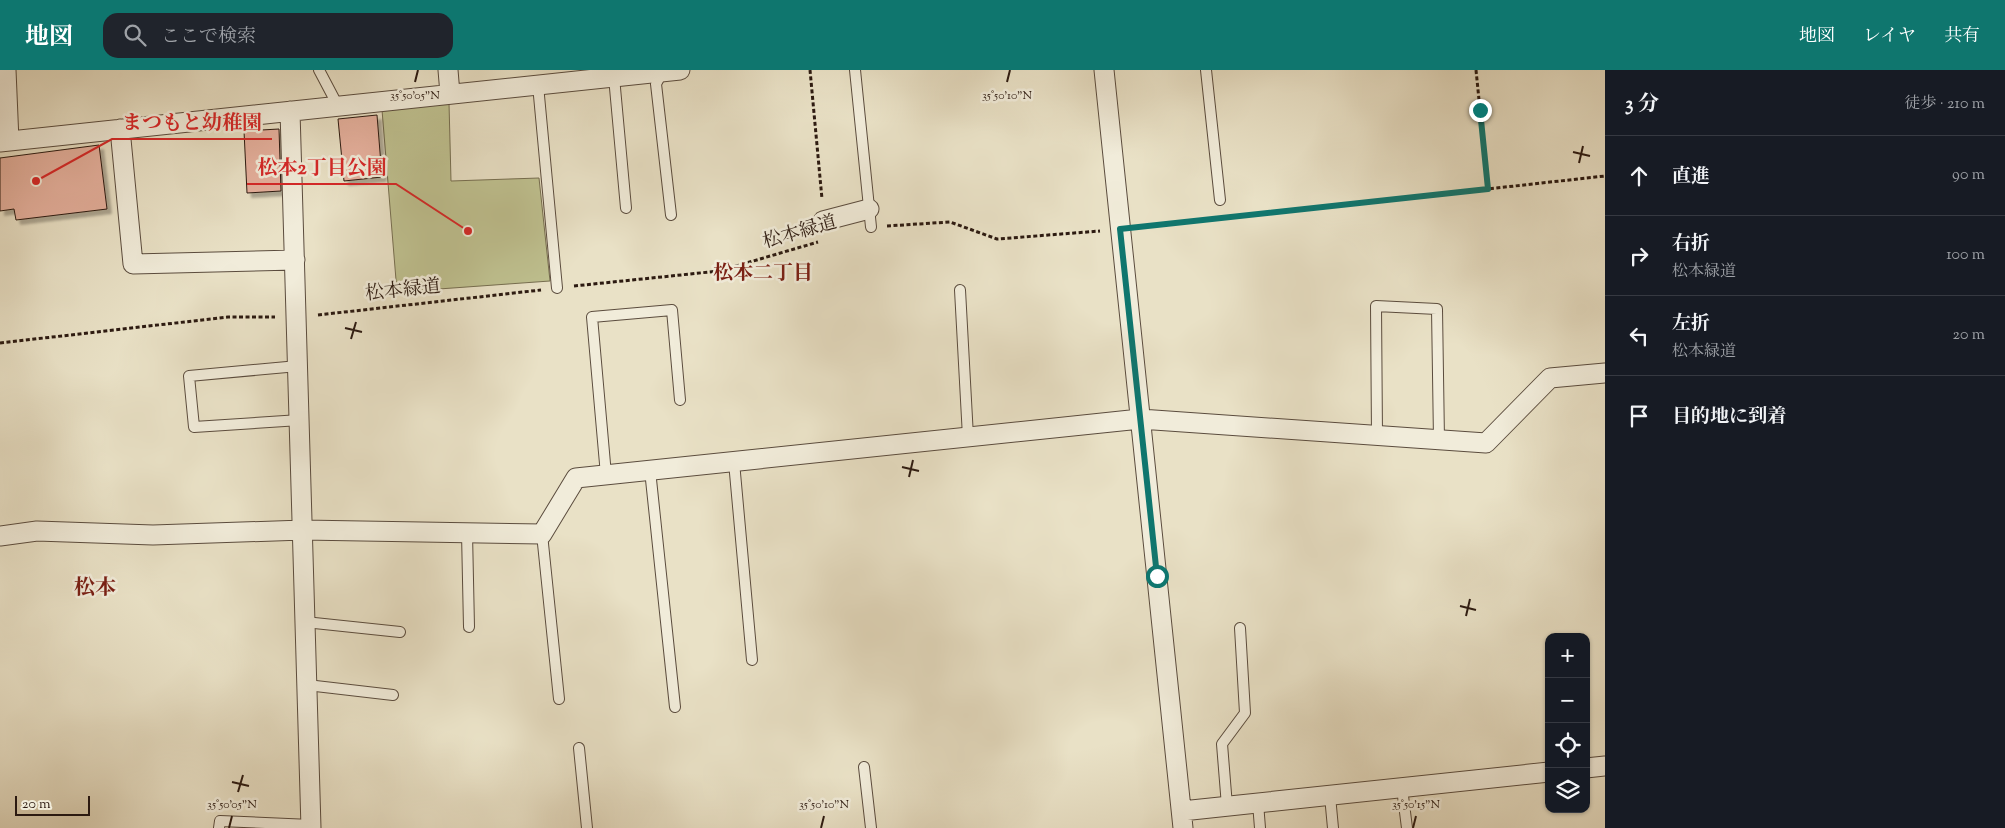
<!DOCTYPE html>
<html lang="ja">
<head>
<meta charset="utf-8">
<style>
	:root { --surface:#171b24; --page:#20242c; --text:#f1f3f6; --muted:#9ea1a6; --line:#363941; --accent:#0f766e }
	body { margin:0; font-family:"Sorts Mill Goudy","Noto Serif JP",serif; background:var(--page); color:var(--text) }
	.controls { position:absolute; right:15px; bottom:15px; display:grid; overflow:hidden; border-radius:10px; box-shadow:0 1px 4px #0004 }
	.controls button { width:45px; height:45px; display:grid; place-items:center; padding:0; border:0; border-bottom:1px solid var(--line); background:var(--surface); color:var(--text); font:25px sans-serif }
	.scale { position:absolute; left:15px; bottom:12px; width:75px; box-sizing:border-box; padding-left:5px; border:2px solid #2c1a11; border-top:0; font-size:14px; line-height:18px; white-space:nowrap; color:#2c1a11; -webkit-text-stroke:4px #f1ecda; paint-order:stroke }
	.stop { position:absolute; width:15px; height:15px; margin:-11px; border:4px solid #0f766e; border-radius:50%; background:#fff }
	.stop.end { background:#0f766e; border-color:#fff; box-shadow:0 1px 5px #0008 }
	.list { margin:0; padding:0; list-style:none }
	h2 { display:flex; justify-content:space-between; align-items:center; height:65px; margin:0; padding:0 20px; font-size:21px }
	h2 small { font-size:16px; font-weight:400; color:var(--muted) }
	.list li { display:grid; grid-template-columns:32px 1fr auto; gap:15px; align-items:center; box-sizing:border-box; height:80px; padding:0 20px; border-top:1px solid var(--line) }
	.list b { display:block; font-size:19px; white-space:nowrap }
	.list p { margin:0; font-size:16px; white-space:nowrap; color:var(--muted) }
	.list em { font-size:16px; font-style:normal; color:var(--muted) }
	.icon { flex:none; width:28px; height:28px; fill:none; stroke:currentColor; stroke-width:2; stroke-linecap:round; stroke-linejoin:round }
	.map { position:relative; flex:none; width:1605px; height:758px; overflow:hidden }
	header { display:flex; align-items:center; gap:30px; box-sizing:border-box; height:70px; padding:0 25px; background:var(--accent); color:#fff }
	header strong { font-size:24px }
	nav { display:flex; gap:28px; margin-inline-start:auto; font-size:18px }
	.search { width:350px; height:45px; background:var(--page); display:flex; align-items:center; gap:12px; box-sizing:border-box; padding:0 18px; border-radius:15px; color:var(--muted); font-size:19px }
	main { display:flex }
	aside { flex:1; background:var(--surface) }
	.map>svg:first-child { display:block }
</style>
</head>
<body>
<header>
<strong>地図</strong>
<div class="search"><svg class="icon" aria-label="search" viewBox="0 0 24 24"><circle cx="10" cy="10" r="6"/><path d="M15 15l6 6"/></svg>ここで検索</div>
<nav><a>地図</a><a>レイヤ</a><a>共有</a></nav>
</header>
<main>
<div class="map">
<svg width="1605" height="758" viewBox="0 0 1605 758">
	<defs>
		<filter id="shadow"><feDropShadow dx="4.5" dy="4.5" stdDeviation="1" flood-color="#0004"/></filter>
	</defs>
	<rect width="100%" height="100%" fill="#e9e1c6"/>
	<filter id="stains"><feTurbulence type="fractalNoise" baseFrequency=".004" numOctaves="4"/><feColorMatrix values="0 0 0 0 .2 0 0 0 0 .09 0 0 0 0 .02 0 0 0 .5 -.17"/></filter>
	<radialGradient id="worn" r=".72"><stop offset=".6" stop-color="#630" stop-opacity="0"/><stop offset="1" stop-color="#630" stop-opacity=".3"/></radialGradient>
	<path fill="#bfc190" stroke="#766e50" d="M449,33l2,78 88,-3 11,103 -153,11 -15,-182z"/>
	<path fill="#e5b09d" stroke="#2c1a11" filter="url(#shadow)" d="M377,45l5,62 -38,4 -6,-62z
		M279,59l2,62 -34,2 -3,-62z
		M99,75l8,64 -91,11 -2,-11 -14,2v-53z"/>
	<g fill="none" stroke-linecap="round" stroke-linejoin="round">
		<defs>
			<path id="lane" d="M319,0l19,36
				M855,0l16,157
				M1206,0l14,130
				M663,1l-7,13 15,131
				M614,7l12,131
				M538,15l19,203
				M960,220l8,147
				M298,296l-109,10 5,51 106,-7
				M1377,366l-1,-130 61,3 2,131
				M734,392l18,198
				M650,400l25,237
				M606,405l-14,-158 80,-7 8,90
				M467,463l2,94
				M542,464l17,165
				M305,552l95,10
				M307,615l86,10
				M579,678l8,80
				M864,697l7,61
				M1402,718l5,40
				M1330,726l3,32
				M1258,733l2,25
				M1227,736l-5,-62 23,-31 -5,-85
				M219,758l1,-7 91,4"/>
			<path id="street" d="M6,0l3,71
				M448,0l2,24
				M1104,0l79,758
				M290,41l21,717
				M120,59l13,135 162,-4
				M0,72l680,-72
				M823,151l46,-12
				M0,466l37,-5 116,4 150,-5 239,4 34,-56 564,-59 346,24 64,-65 55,-5
				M1586,698l19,-2
				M1182,741l367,-39"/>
		</defs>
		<use href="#lane" stroke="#5b4c3e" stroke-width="12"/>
		<use href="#street" stroke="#5b4c3e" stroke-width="21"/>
		<path stroke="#2c1a11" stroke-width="3" stroke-dasharray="4 2.5" stroke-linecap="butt" d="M810,0l12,129
			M1476,0l12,119
			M1225,148l380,-42
			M887,156l63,-4 47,17 103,-8
			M1141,157l76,-8
			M574,216l145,-15 99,-29
			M318,245l223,-25
			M0,273l228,-26h47"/>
		<use href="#lane" stroke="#f1ecda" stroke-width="10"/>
		<use href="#street" stroke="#f1ecda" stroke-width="19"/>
	</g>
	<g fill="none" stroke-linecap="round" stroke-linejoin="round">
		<path stroke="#0f766e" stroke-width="6" d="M1157,506l-37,-347 368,-40 -8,-79"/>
	</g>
	<path fill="none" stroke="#2c1a11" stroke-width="2" d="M415,12l3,-12M1007,12l3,-12M1573,82l17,4M1579,93l4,-17M345,258l17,4M351,269l5,-17M902,397l17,4M909,407l4,-17M1460,536l16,4M1466,546l4,-17M232,712l17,4M238,722l5,-17M229,758l3,-12M821,758l3,-12M1413,758l3,-12"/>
	<g text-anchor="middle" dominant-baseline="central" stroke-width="5" stroke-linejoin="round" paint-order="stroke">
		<g font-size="19" fill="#2c1a11" stroke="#f1ecda">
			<text transform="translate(800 163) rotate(-16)">松本緑道</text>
			<text transform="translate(403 221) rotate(-6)">松本緑道</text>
		</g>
		<g font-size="20" font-weight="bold" fill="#7a1f14" stroke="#f1ecda">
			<text x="763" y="204">松本二丁目</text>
		</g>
		<g font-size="21" font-weight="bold" fill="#7a1f14" stroke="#f1ecda">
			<text x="95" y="519">松本</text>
		</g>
	</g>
	<g font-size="12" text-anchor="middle" fill="#2c1a11" stroke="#f1ecda" stroke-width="5" stroke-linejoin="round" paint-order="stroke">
		<text x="1007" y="29">35°50'10"N</text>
		<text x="415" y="29">35°50'05"N</text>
		<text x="232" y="738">35°50'05"N</text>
		<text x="824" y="738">35°50'10"N</text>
		<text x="1416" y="738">35°50'15"N</text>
	</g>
	<path fill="none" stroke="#d62828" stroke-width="2" d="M36 111L112 69H272M468 161L396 114H247"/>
	<g fill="#d62828" stroke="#f1ecda" stroke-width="2">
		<circle cx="36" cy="111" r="5"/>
		<circle cx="468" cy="161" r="5"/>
	</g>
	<g font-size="20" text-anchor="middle" font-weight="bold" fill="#d62828" stroke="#f1ecda" stroke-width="5" stroke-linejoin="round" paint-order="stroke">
		<text x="192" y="59">まつもと幼稚園</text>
		<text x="322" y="104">松本2丁目公園</text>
	</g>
	<rect width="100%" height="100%" filter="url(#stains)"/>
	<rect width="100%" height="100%" fill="url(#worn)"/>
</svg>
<div class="controls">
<button>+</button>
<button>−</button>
<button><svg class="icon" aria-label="locate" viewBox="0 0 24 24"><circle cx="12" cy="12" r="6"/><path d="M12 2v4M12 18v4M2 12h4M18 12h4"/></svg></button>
<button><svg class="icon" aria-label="layers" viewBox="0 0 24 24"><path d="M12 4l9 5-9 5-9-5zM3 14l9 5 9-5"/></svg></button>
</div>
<div class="scale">20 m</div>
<div class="stop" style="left:1157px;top:506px"></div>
<div class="stop end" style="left:1480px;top:40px"></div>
</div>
<aside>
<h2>3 分<small>徒歩 · 210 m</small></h2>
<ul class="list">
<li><svg class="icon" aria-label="ahead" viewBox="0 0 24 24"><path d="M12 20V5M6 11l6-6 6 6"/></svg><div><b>直進</b></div><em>90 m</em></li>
<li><svg class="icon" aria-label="right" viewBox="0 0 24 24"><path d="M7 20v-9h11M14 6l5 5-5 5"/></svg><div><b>右折</b><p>松本緑道</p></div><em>100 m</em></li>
<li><svg class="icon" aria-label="left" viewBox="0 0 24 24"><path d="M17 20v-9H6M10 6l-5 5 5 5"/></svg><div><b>左折</b><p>松本緑道</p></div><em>20 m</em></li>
<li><svg class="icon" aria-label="arrive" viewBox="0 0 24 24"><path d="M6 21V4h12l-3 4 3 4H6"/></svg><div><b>目的地に到着</b></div></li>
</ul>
</aside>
</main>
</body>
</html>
